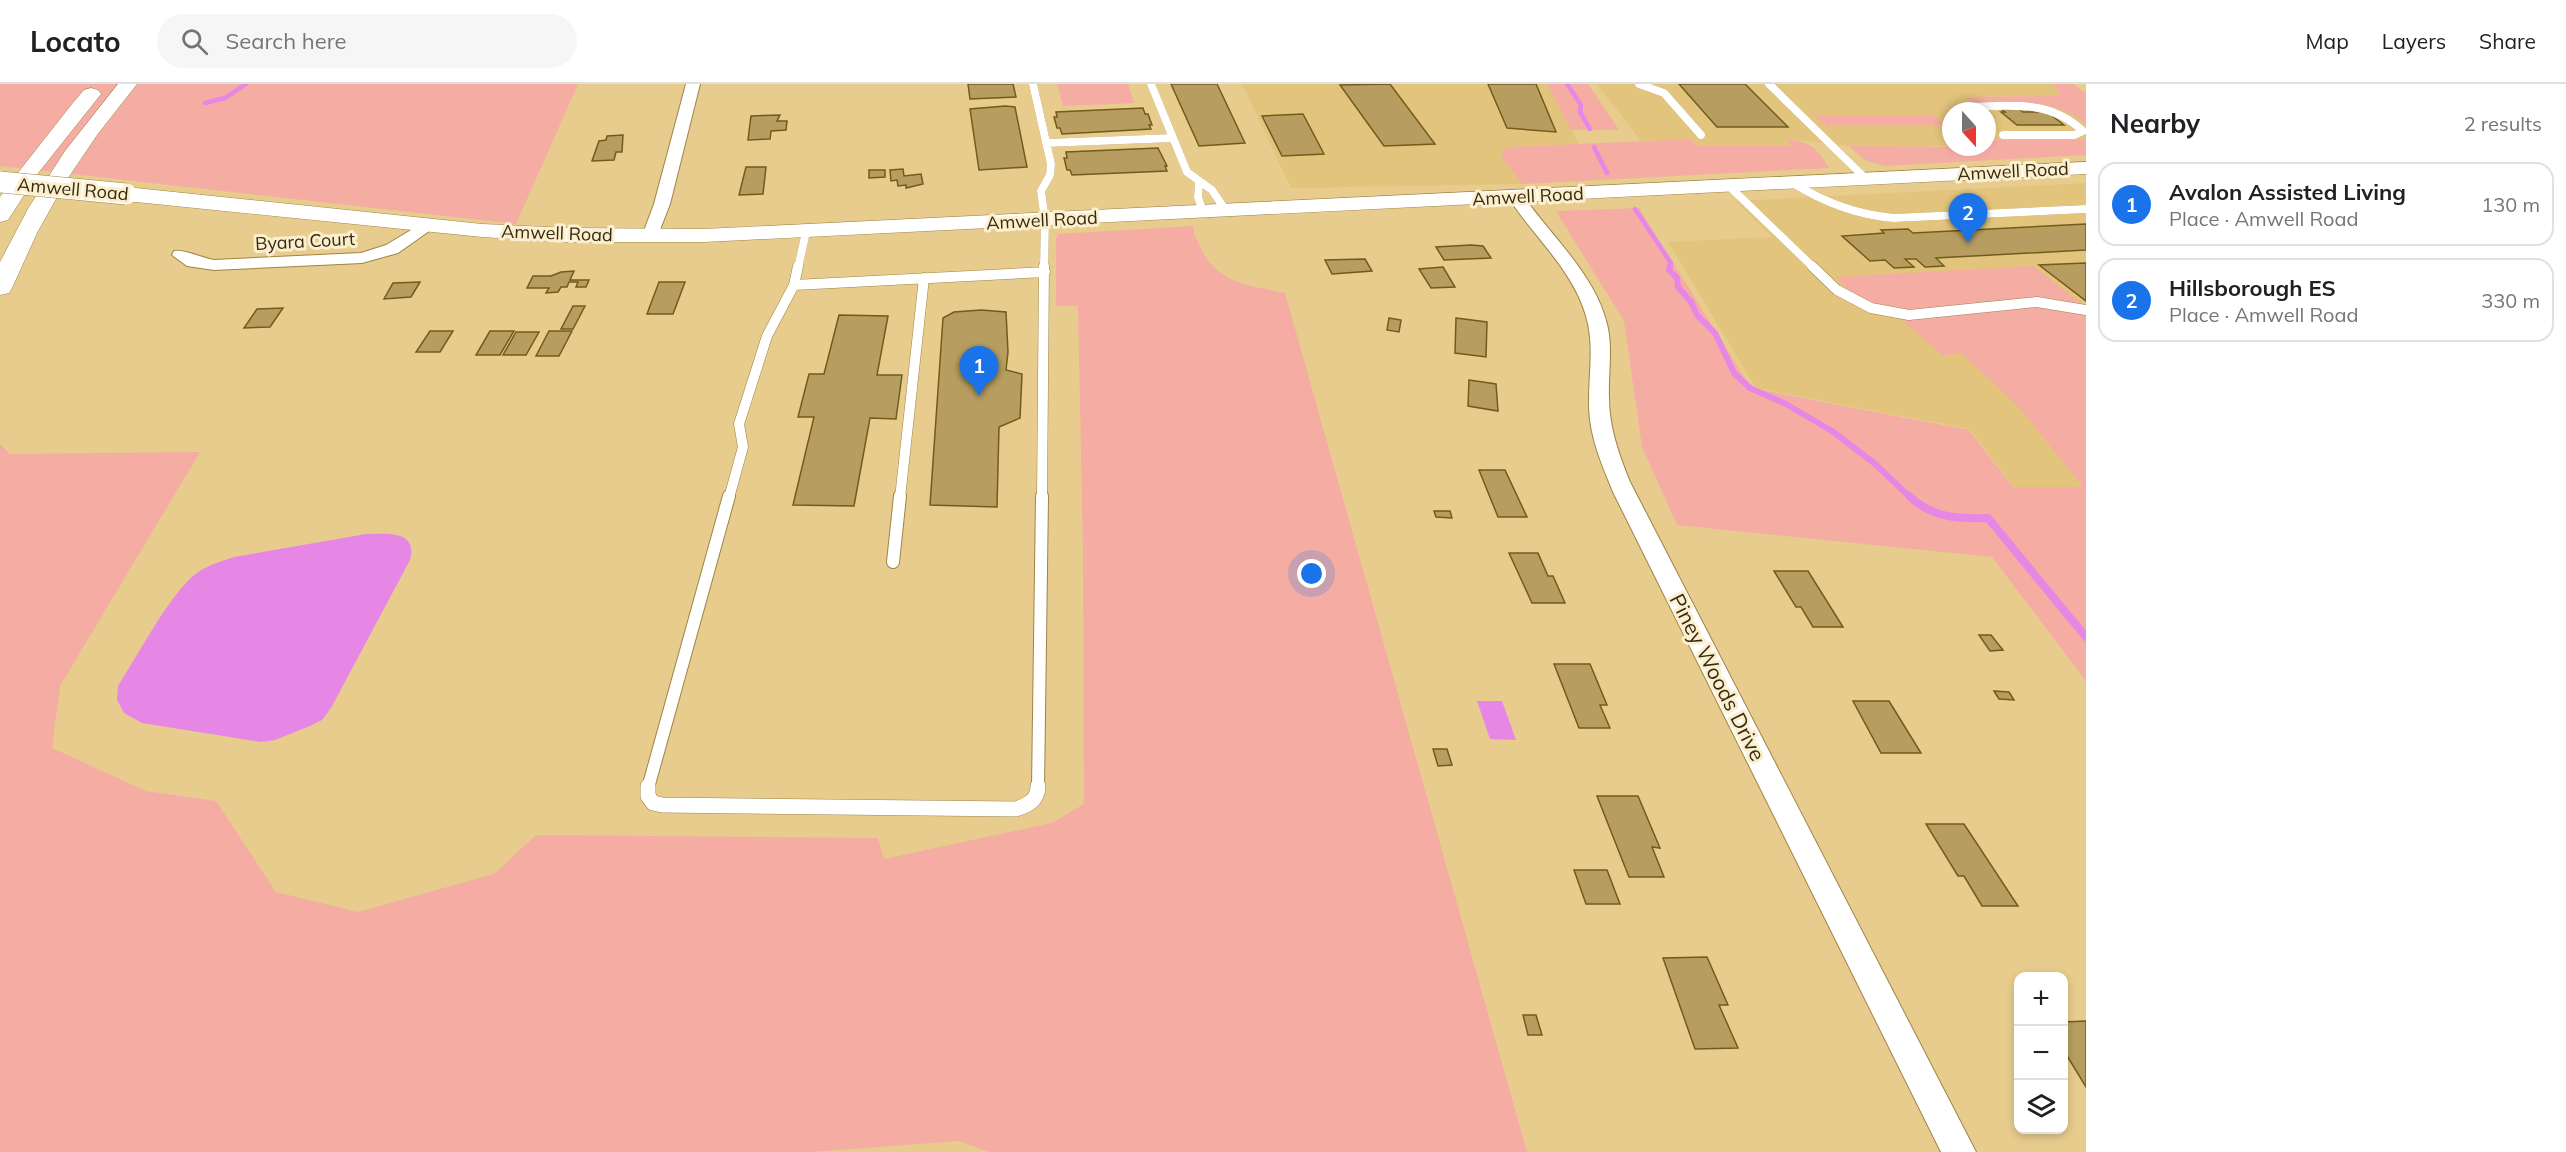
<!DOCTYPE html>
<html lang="en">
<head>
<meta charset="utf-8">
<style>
	:root { --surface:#fff; --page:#f6f6f6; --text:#202124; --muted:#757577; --line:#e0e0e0; --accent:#1a73e8 }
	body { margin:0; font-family:Mulish,sans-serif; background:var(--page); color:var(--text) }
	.controls { position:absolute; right:18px; bottom:18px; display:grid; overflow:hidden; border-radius:12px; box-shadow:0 3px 9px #0003 }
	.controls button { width:54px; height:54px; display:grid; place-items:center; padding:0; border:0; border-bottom:2px solid var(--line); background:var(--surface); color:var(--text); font:30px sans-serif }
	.compass { position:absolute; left:1942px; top:18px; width:54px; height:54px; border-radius:50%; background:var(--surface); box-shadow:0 3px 9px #0003; rotate:159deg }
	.you { position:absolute; left:1312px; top:490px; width:21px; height:21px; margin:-15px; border:4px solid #fff; border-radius:50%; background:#1a73e8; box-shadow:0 0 0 9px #1a73e833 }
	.badge { display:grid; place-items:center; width:39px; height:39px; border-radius:50%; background:var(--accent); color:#fff; font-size:20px; font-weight:700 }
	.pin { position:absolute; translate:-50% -50px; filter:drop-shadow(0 2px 3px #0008) }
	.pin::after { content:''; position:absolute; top:32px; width:21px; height:18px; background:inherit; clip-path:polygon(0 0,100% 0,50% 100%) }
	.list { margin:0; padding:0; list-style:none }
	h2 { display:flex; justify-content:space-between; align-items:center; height:78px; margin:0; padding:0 24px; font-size:26px }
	h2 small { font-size:20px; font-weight:400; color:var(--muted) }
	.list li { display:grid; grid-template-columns:39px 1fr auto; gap:18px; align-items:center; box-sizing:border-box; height:84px; margin:0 12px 12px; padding:0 12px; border:2px solid var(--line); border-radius:18px }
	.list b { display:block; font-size:22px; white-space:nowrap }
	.list p { margin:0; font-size:20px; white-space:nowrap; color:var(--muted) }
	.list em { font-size:20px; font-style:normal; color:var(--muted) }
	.icon { flex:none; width:33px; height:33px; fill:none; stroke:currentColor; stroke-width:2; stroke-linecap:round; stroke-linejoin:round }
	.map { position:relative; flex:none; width:2086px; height:1068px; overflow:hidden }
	header { display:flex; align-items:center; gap:36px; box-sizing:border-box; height:84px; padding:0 30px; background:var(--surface); border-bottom:2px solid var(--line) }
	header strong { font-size:28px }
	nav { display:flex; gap:33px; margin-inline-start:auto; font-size:21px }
	.search { width:420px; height:54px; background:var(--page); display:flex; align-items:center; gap:15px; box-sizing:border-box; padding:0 21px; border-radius:33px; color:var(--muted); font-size:22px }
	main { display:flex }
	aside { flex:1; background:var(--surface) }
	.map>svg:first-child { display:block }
</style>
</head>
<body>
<header>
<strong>Locato</strong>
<div class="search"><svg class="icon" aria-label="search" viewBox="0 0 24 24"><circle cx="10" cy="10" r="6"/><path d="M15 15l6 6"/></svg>Search here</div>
<nav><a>Map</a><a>Layers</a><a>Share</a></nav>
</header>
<main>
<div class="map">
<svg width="2086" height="1068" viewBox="0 0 2086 1068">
	<rect width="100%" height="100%" fill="#e7cc8d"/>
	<path fill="#e2c47d" d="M1242,0h305l32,60 -67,3 -9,3 -1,8 20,26 -231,4z
		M1597,0h455l8,6 3,6 -97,1 73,6 19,5 18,8 10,8v16h-99v-29h-36v35h-102l-61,-7 5,7h-97l-5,-7 -50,2z
		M2086,99v386l-73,-83 -43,-57 -214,-41 -88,-146 104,-5 -37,-36z"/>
	<path fill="#f5aca3" d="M0,0h578l-62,140 -516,-58z
		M1057,0h71l6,19 -71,3z
		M1547,0h41l31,46h-48z
		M2052,0h21l13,9v31c-32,-27 -74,-21 -113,-21l-8,-6 97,-1 -6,-4 3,-3z
		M1927,26l24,20 -8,-5h-114l2,5 -22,-19h3l6,5h113z
		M1691,55l5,7h96l-5,-7c24,3 30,9 42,29l-307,16 -20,-26 1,-8 9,-3z
		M1987,56h99v15l-201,11 -20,-6 -16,-14 138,1z
		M1639,124l112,180 218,42 44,57h70l-64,-80 -57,-53 -20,1 -39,-34 -47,-25 -21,-19 198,-11 53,41v374l-94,-124 -315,-32 -35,-78 -18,-126 -68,-110z
		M1193,142c0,8 4,15 8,22 17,37 49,37 84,45l242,859h-538l-30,-11 -148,11h-811v-708l10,10 190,-2 -140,234 -8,62 94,43 70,10 60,91 82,20 136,-38 42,-39 342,3 6,21 168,-36 32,-19 -1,-253 -5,-245h-22v-68l2,-4z"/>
	<path fill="#e687e5" d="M366,450c21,0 52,-4 44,26l-79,148 -9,12 -12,6 -35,14 -14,2 -119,-19 -18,-10 -7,-13 1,-14c20,-31 48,-85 74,-109 12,-11 27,-15 42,-20z
		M1477,617h25l14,39 -26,-1z"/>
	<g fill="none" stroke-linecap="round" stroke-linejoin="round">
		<path stroke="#e687e5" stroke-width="4.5" d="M1567,0l14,21 -1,7 10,17
			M205,19l20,-5 21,-14
			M1594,63l13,26
			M1635,125l36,54 -1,5"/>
		<path stroke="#e687e5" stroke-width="6" d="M1670,182l-1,4 8,8 1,9 13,15 6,13 18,18 19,40 16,15 34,15 48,28 42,32 37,35"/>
		<path stroke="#e687e5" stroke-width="8" d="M1909,412c23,22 49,23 79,22l98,119"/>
	</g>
	<path fill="#b79e60" stroke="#735b1a" stroke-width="1.5" d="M968,0h45l3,13 -46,2z
		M1171,0h46l28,59 -46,3z
		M1390,0l45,60 -51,2 -44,-61z
		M1488,0h48l20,48 -49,-4z
		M1679,0h66l43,43h-71z
		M1005,22l10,1 12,60 -48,3 -9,-61z
		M1998,23h18l7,5h24l17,13h-47l-16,-13h4z
		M1143,24l2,6h3l4,11h-3l2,4 -89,5 -2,-6h-3l-3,-11h3l-1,-5z
		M1303,30l21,40 -42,2 -20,-40z
		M780,31l-3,6h10l-1,9 -15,1 -1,8 -22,1 3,-24z
		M623,51l-1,17h-6l-2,8 -22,1 7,-20 7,-1 1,-4z
		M1158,64l9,18h-2l2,5 -95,4 -2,-5h-3l-3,-12h3l-1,-6z
		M746,83h20l-3,27 -24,1z
		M903,85l1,7 17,-2 2,10 -17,4v-3l-8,1 -1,-6 -6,1 -1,-11z
		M869,86h16v7l-16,1z
		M2086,140v26l-150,8 8,8 -19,1 -9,-8h-11l9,8 -20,1 -9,-8 -15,1 -28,-25 42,-3 -3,-3 27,-1 5,4z
		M1471,161l12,1 8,12 -47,2 -8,-13z
		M1365,175l7,12 -40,3 -7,-14z
		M2086,179v38l-47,-36z
		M1443,183l12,20 -24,1 -12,-19z
		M574,187l-4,9h19l-3,7h-10l2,-5h-9l-2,5h-6l-3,5 -12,1 3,-5h-22l6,-12h18l10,-4z
		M420,198l-9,15 -27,2 9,-16z
		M659,198h26l-12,32h-26z
		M573,222h12l-12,23h-12z
		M283,224l-13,19 -26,1 13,-19z
		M981,226l25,2 2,40 -2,18 16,4 -2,44 -21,9 -2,80 -67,-2 13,-187 11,-6z
		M839,231l49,1 -11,59h25l-6,44 -26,-1 -16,88 -61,-1 21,-88h-16l11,-43h15z
		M1389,234l12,2 -2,12 -12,-2z
		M1456,234l31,4 -1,35 -31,-4z
		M430,247h23l-13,21h-24z
		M490,247h24l-14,24h-24z
		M549,247h23l-13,25h-23z
		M516,248h23l-13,23h-23z
		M1469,296l27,4 2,27 -30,-5z
		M1479,386h26l22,47h-29z
		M1434,427h16l2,7 -16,-1z
		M1509,469h29l10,23h5l12,27h-33z
		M1774,487h34l35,56h-30l-12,-20h-5z
		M1979,551h12l12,15 -13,1z
		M1554,580h36l17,41h-7l10,23h-31z
		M1994,607l15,1 5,8 -15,-1z
		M1853,617h36l32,52h-40z
		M1433,665h14l5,16 -14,1z
		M1597,712h41l22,52 -8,-1 12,30h-35z
		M1926,740h38l54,82h-36l-18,-30h-6z
		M1574,786h33l13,34h-34z
		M1707,873l21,48h-9l19,43 -43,1 -32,-91z
		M1523,931h13l6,20h-14z
		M2086,937v66l-20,-33h-2v-32z"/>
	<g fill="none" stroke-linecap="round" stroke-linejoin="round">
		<defs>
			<path id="lane-far3" d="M1033,0l18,80 -1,11 -9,16 4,29 -1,48
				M1151,0l36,88 25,18 14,21
				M1639,0l25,9 37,42
				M1769,0l97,95
				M1968,23c44,-1 80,-8 115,24l-8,4h-72
				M1046,59l127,-5
				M1199,99l-1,14 5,15
				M1793,99c32,20 64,32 101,35l192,-9
				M1729,102l85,82
				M798,184l8,-36"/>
			<path id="lane-far2" d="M1812,182l25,24 34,18 38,7 128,-13 49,8
				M794,201l251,-13
				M729,414l14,-51 -4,-23 28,-88 27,-51 4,-19
				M900,414l24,-220
				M1042,414l2,-232"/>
			<path id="lane-far1" d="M893,478l7,-66
				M648,704l81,-292
				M1038,704l4,-292"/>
			<path id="lane" d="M648,702v10l5,7 9,2 354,4c12,-4 22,-9 22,-23"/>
			<path id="street" d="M686,0h14l-30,120 -14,36h-12l-2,-4 12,-32z
				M1516,108l6,2c28,41 73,80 85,130 6,24 1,49 2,74 0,29 10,57 21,84l346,670h-35l-328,-660c-11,-27 -23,-54 -24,-84 -1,-31 6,-62 -3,-92 -13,-46 -53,-80 -78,-119z
				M426,137l8,5 -2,3 -34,24 -36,10 -148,7 -27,-4 -15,-11 2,-4c10,-2 28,7 40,9l147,-7 25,-8z"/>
			<path id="secondary" d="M2086,78v12l-1382,68h-137l-85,-5 -356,-36 -8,-2 -3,-5 3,-5 8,-2 356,37 85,4 137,1z"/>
			<path id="highway" d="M118,0h19l-40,51 -31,46 -29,52 -25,55 -3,5 -9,2v-33l29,-55 36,-56z
				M91,4l7,2 3,4 -62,78 -31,48 -8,2v-25l10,-14 62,-79 12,-14z"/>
		</defs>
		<use href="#lane-far3" stroke="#9d8446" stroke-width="8"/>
		<use href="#lane-far2" stroke="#9d8446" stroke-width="11"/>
		<use href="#lane-far1" stroke="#9d8446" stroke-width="14"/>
		<use href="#lane" stroke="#9d8446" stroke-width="16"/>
		<use href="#street" stroke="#9d8446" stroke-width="2"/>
		<use href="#secondary" stroke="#9d8446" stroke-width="1"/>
		<use href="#highway" stroke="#9d8446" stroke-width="1"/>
		<use href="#lane-far3" stroke="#fff" stroke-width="8"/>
		<use href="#lane-far2" stroke="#fff" stroke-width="10"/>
		<use href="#lane-far1" stroke="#fff" stroke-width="12"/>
		<use href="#lane" stroke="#fff" stroke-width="15"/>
		<use href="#street" fill="#fff" fill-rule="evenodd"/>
		<use href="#secondary" fill="#fff" fill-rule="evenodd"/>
		<use href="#highway" fill="#fff" fill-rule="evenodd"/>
		<defs>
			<path id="secondary-bridge" d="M0,98l126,12"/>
		</defs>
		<use href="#secondary-bridge" stroke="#9d8446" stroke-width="22" stroke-linecap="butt"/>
		<use href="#secondary-bridge" stroke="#fff" stroke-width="21"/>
	</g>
	<g text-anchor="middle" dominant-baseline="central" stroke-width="6" stroke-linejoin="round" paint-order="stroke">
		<g font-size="18" fill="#362b11" stroke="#fcefcf">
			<text transform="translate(2013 87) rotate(-3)">Amwell Road</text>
			<text transform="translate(73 105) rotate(5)">Amwell Road</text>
			<text transform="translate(1528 112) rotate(-3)">Amwell Road</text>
			<text transform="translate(1042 136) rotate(-3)">Amwell Road</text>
			<text transform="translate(557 149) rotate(2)">Amwell Road</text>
			<text transform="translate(305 157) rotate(-3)">Byara Court</text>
		</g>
		<g font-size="21" fill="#362b11" stroke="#fcefcf">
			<text transform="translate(1718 593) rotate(63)">Piney Woods Drive</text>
		</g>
	</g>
</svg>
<div class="controls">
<button>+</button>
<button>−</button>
<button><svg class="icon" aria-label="layers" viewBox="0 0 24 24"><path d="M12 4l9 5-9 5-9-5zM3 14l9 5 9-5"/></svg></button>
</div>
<svg class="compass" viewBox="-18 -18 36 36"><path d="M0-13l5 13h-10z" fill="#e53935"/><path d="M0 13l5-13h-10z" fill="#757577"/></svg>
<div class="you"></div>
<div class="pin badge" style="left:979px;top:312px">1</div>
<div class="pin badge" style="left:1968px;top:159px">2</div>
</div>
<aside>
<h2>Nearby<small>2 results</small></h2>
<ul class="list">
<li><span class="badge">1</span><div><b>Avalon Assisted Living</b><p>Place · Amwell Road</p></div><em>130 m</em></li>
<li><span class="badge">2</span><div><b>Hillsborough ES</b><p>Place · Amwell Road</p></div><em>330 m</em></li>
</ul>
</aside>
</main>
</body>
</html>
